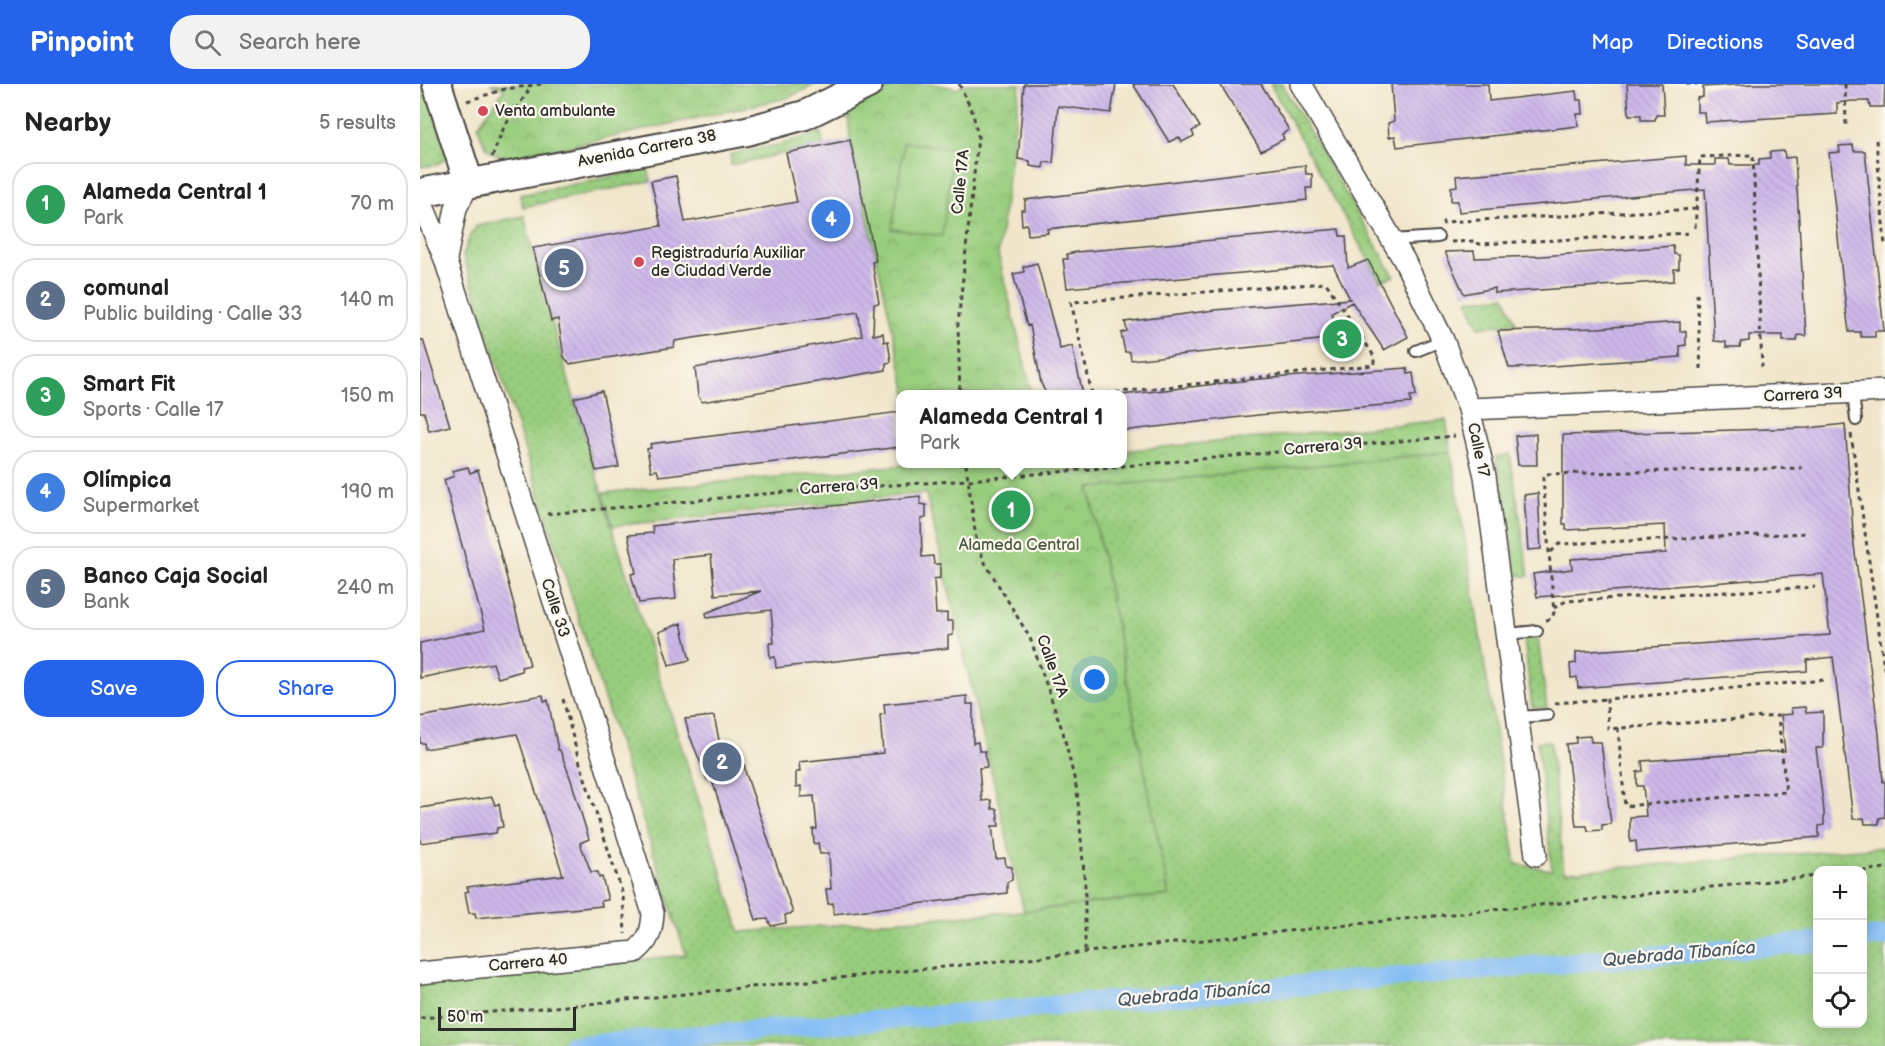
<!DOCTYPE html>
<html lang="en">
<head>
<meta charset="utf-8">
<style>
	:root { --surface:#fff; --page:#f2f2f2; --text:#222; --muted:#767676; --line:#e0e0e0; --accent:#2563eb }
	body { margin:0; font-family:"Balsamiq Sans",sans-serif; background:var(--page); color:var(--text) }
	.controls { position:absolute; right:18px; bottom:18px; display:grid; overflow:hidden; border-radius:12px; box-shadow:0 3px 15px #0003 }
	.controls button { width:54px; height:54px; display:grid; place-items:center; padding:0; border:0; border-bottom:2px solid var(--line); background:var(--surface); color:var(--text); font:30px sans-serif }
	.scale { position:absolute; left:18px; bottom:15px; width:138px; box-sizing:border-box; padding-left:6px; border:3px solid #2b2b2b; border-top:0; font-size:16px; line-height:21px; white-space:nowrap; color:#2b2b2b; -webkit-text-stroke:4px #fbf7ec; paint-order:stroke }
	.you { position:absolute; left:675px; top:596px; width:21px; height:21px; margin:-15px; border:4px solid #fff; border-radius:50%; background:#1a73e8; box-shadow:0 0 0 9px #1a73e833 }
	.badge { display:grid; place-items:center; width:39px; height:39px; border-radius:50%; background:var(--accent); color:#fff; font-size:20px; font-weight:700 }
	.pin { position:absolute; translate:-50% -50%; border:3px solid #fff; box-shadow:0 2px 6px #0006 }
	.popup { position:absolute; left:476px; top:306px; width:231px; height:78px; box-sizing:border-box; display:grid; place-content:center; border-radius:12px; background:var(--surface); filter:drop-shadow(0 2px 4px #0005); font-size:20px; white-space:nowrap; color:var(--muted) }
	.popup b { font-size:22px; color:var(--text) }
	.popup::after { content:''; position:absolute; left:50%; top:100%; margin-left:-12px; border:12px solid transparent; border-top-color:var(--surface) }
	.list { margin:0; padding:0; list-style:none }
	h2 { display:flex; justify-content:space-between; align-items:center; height:78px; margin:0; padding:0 24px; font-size:26px }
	h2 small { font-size:20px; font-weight:400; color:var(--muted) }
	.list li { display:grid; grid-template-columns:39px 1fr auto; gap:18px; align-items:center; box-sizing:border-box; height:84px; margin:0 12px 12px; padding:0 12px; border:2px solid var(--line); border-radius:24px }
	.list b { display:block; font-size:22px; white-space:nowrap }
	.list p { margin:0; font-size:20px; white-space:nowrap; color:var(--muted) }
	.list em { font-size:20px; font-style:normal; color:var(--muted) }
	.actions { display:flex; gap:12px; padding:18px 24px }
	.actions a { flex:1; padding:14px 0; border:2px solid var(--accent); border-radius:24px; text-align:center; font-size:21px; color:var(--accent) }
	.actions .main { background:var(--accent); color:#fff }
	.icon { flex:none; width:33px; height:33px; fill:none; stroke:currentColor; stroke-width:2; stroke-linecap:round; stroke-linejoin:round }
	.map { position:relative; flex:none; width:1465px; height:962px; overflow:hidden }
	header { display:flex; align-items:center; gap:36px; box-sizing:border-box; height:84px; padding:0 30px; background:var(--accent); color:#fff }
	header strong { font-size:28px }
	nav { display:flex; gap:33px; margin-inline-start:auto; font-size:21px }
	.search { width:420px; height:54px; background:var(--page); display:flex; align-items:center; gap:15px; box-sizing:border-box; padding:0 21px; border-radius:24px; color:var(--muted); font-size:22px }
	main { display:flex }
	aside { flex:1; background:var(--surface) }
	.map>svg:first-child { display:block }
</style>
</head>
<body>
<header>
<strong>Pinpoint</strong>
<div class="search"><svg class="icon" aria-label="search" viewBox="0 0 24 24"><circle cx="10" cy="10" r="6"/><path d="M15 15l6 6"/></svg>Search here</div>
<nav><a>Map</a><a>Directions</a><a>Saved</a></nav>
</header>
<main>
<aside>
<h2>Nearby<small>5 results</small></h2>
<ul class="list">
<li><span class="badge" style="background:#2e9e5b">1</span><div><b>Alameda Central 1</b><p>Park</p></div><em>70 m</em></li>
<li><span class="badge" style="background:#5c6f8a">2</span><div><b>comunal</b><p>Public building · Calle 33</p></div><em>140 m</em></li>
<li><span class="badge" style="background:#2e9e5b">3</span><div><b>Smart Fit</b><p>Sports · Calle 17</p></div><em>150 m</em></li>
<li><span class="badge" style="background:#3f7fe0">4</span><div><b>Olímpica</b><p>Supermarket</p></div><em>190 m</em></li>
<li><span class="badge" style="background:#5c6f8a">5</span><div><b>Banco Caja Social</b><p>Bank</p></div><em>240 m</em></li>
</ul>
<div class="actions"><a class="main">Save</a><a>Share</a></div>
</aside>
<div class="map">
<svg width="1465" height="962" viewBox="0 0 1465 962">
	<defs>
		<pattern id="grass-dots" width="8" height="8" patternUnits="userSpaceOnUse" patternTransform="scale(1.5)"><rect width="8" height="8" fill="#99cd7e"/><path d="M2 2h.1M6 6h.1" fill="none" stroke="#84b06d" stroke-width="1.8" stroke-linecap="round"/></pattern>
		<pattern id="park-crowns" width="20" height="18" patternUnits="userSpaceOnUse" patternTransform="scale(1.5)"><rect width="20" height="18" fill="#99cd7e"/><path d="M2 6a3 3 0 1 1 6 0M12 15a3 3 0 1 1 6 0" fill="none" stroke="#84b06d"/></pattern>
		<pattern id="building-back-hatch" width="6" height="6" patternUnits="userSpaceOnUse" patternTransform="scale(1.5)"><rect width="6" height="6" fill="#ceb8ea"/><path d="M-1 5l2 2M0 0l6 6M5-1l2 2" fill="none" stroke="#b19ec9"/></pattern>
	</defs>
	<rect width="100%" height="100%" fill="#fbf7ec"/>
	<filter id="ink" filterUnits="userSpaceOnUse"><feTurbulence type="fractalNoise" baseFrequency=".0167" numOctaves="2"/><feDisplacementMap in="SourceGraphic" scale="12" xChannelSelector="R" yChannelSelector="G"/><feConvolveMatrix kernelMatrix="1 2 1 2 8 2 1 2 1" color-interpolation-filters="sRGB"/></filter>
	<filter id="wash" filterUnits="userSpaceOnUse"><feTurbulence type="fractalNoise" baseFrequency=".008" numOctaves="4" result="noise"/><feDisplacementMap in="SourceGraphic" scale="24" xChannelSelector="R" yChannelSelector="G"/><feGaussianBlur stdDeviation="1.35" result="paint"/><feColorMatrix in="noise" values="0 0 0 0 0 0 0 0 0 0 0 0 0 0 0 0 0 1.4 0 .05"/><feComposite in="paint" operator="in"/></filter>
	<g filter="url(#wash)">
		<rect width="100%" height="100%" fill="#f1e6cb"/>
		<path fill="url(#grass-dots)" stroke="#627c54" stroke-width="1.5" fill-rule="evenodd" d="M0,0h4l24,74 -13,7 -15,2z
			M850,0h12l112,192 -14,5z
			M401,48l2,13 -92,20 -1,-11 52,-10z
			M228,85l3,12 -128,26 -3,-12z
			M104,132c61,242 142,478 216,716l284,-21 145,-16 -80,-408 362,-35 65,412 36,6 -15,-128 13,-1 14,131 321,-25v199h-1465v-64l266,-27 -223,-699 7,-21 7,-9zM1398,786h44v154h-44z
			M1085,212l11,27 -37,4 -12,-27z
			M1090,370l19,122h-12l-21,-119z
			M1104,555h14l9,70 -15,-2z"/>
		<path fill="url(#park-crowns)" stroke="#627c54" stroke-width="1.5" d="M70,0h326l-29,14 -274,61c-25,-6 -28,-7 -35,-33l27,-37z
			M477,0h39l21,5 7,-5h56l-22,170 34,140h-125l-57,-254 -2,-27z
			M1026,336l5,32 -362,36 80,407 -145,16 -98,-418 -313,33 -11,-33 315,-29h205v-13z"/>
		<path fill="#99cd7e" stroke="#627c54" stroke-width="1.5" d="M484,58l50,7 -12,87 -50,-7z"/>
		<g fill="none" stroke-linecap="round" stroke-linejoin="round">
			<path stroke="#84bdf5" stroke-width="20" d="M1442,854l23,-2
				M151,962l1247,-104"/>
		</g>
		<g id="blocks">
			<path fill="url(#building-back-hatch)" d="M604,0h92l-5,29 -53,-7 -5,57 -9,-1 -1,6 -13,-2v-5l-12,-2z
				M713,0h40l27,43 -8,4 2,5 -12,6 -3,-5 -10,5z
				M800,0h41l28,46 -7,4 2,5 -23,12z
				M971,0h97l1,17 87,-10 1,9h5l1,14h-6l1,12 -181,21 -2,-11 -6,1 -1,-14 6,-2z
				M1207,0h35l2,31h-8l-1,5h-14v-5h-12z
				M1332,0h133l-1,23h-14l-1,-6h-17l-15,2v11l-132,8 -1,-10h-7v-14l6,-1v-10z
				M430,56l26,121 -4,1 7,41 -5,1 -1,31 10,-2 1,9 4,-1 3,21 -5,1v7l-184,32 -4,-6 -3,-28 167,-32 -4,-24 -183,29 -1,6 -104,17 -6,-7 -6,-38 -7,2 -18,-73 128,-22 -10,-45 25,-5 9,46 112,-20 -11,-49z
				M1433,61l1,6h11l5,48 14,132h-9v6h-14l-1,-5h-11l-6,-48 -14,-131 11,-1 -1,-6z
				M1364,67l1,7 10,-1 11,179 -8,-1 -1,6h-14v-6h-34v6l-8,1 -1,5h-14v-5l-12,-1 -9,-152 -246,23 -1,-11h-7v-14l6,-1 -1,-10 230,-20v9h29v-6h14l1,6h29v-6l11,-1v-6z
				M885,81l1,9h6v14h-6l1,12 -260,29 1,4 -20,2 -1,-11 -5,1 -1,-15h4v-10z
				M919,145l1,7h6l2,32 20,-8 40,77 -24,13 -32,-48 -20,11 3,19 -6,1 -1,6 -197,21 -1,-8h-5l-4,-19 6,-2 -2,-9 90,-12 135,-11 -17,-34 -266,23 -4,-29h5l-1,-5 9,-2z
				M1253,162l1,8 5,1v14h-5v12l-179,12v-5l-31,6 -19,-42 29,-1 1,7 67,-2z
				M617,179l23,86 12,-3 11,48h-37l-5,-11 -11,-58 -3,1 -14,-52 11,-2 -1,-5z
				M1260,238v9h6v14l-6,1v11l-141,10 -30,1 -11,-37 99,-3z
				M0,256h3l27,86 -21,5 -5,-19h-4z
				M987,284l1,6 5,-1 3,23h-6l1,7 -153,12 -136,16v-36l137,-16z
				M182,307l17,76 -23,4 -22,-73z
				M480,328v35l-241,29 -2,-6 -6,1 -4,-22 4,-1 -1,-4z
				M1425,340l9,121 25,189 4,48h2v35l-6,1v6h-14l-1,-6 -11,1 -20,-162 -26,3v11l-229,17 -1,-11 -6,1 -1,-14 6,-1v-11l254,-17 -7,-61 -286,23 -4,-23 39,-5 -1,-10 95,-6 -1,-28 -99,5v-6h-3v-89l245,-7z
				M1116,350l1,31h-19l-3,-29z
				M48,383l2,6 8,-3 52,195 -9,2 1,4 -24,7 -5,-15 -73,15v-35l65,-14 -41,-149 10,-4 -2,-5z
				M1118,409l3,56 -13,1 -4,-55z
				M500,412v8l6,1v13l-5,1 1,38 11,-1 1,8h6v14l-6,1 2,35 11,-1v8h6v14l-5,1v12l-172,20 -1,-11 -5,1 -1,-15h5l-3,-33 -64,8 -1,-5 55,-22 -46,4 -4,-40 -39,4 4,40 -37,4 -8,-29 5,-1 -8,-38 25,-2 -1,-7z
				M261,539l9,37 -21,5 -10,-33z
				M123,611l1,6 4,-1 10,50h2l11,30 18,59 -9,4 11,29h7l1,6 3,-1 6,23 -7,1 1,5 -126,12 -1,-5h-6l-4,-21 4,-1 -2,-4 96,-12 -46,-141 -92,15 -1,-6h-4v-26z
				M547,612v8h6v39l5,-1 1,9h6l2,16 -8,1 3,33 9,-1 1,9h5l2,17h-7l4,33 9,-1 1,8 6,1v13l-5,2v11l-173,21 -1,-11 -5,1 -2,-15h5l-2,-36 -9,1 -2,-11 -4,1 -1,-15h4l-3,-33 -13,1v-11l-5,1v-15h4l-1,-10 84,-9 -3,-38 5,-1 -1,-10z
				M1385,623l1,6 17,-1v36h-7l8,63v14l-5,1v11l-182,15 -1,-11 -6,1v-25l16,-1 -3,-30h-6v-14l6,-1 -1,-10 143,-10 -4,-36 11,-1 -1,-6z
				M294,632l6,29 3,-1 4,13 15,-5 4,22 47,139 -8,2 1,8 -15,3 -3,-7 -12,1 -45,-143 -4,2 -18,-45 -4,-15z
				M1170,652l1,6h10l10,82 -9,1v5l-14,1 -1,-5h-11l-10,-82 10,-1v-6z
				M72,713l3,8 4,-1 4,23 -6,1 -1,5 -76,10v-35z"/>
		</g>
	</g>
	<g filter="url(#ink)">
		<use href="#blocks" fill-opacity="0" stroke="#494743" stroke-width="1.5"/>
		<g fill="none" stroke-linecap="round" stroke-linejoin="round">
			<defs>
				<path id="service" d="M972,156l46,-3
					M996,267l27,-11
					M1433,308l3,28
					M1087,550l30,-3
					M1099,633l29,-2"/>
				<path id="minor" d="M881,0l103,176 39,80 26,69 16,67 51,379
					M0,115l25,60 208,654c-1,18 -4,28 -18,39l-215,21
					M26,175l10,-51 13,-25
					M1049,325l416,-18"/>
				<path id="secondary" d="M17,0l32,99
					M0,109l327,-62 58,-16 63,-31"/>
			</defs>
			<use href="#service" stroke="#494743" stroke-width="14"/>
			<use href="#minor" stroke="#494743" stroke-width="24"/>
			<use href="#secondary" stroke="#494743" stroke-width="32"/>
			<path stroke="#494743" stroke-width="3" stroke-dasharray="4.5 4.5" stroke-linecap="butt" d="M539,0l14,29 5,24 -20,187 2,70
				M1266,0h11
				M1425,0l1,42
				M47,17l38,-12 36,-5
				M1456,56l9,106
				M72,73l12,-30 27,-40
				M1024,141l-1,-3 253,-13
				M1275,144l5,-71 53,-2 9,212
				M1031,158l25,-1 3,3 212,-11
				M1277,209l4,76
				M672,310l-21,-92 255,-19 48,73v9l-274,29
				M1431,350l34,240
				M546,380l10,74 8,23 46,77 33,94 14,58 8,96v66
				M127,430l239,-22 183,-12 486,-44
				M1131,468l8,-8 249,-11
				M1134,524l12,-7 249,-14
				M1126,536l5,-1 3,-6 -11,-134 3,-5 256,-6
				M143,615l15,58 45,138 2,39
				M1135,619l52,-4
				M1198,644l7,78 161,-14 -8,-76 -170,13 -1,-30 217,-19
				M1442,787l23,-3
				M0,934l158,-13 1240,-129"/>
			<use href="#service" stroke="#fff" stroke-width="10"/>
			<use href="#minor" stroke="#fff" stroke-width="21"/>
			<use href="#secondary" stroke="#fff" stroke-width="28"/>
		</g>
	</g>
	<g fill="#d1495b" stroke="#fbf7ec" stroke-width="2">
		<circle cx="63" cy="27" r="6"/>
		<circle cx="219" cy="178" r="6"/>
	</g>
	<g text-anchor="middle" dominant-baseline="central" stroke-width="4.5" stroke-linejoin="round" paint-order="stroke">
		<g font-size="16" fill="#2b2b2b" stroke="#fbf7ec" text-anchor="start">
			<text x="75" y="27">Venta ambulante</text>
			<text x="231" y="169">Registraduría Auxiliar<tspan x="231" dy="18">de Ciudad Verde</tspan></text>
		</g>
		<g font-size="16" fill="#2b2b2b" stroke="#fbf7ec">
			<text transform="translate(227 65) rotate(-11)">Avenida Carrera 38</text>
			<text transform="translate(541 98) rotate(-84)">Calle 17A</text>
			<text transform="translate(1383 311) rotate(-3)">Carrera 39</text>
			<text transform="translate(903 363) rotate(-5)">Carrera 39</text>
			<text transform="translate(1058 366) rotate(78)">Calle 17</text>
			<text transform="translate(419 403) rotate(-4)">Carrera 39</text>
			<text transform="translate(135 524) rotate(72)">Calle 33</text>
			<text transform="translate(632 582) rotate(70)">Calle 17A</text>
			<text transform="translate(108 879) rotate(-5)">Carrera 40</text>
		</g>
		<g font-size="16" fill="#4c5c44" stroke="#fbf7ec">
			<text x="599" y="461">Alameda Central</text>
		</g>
		<g font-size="18" font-style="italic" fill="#465768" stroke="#fbf7ec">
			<text transform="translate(1259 870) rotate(-5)">Quebrada Tibaníca</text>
			<text transform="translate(774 910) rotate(-5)">Quebrada Tibaníca</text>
		</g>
	</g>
</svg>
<div class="controls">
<button>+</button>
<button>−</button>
<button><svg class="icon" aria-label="locate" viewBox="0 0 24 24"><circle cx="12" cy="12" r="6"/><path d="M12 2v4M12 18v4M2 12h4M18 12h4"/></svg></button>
</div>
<div class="scale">50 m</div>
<div class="you"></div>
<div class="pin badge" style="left:591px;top:426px;background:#2e9e5b">1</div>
<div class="popup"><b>Alameda Central 1</b>Park</div>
<div class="pin badge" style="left:302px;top:678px;background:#5c6f8a">2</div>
<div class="pin badge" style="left:922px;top:255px;background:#2e9e5b">3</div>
<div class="pin badge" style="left:411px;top:135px;background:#3f7fe0">4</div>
<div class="pin badge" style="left:144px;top:184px;background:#5c6f8a">5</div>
</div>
</main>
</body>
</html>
